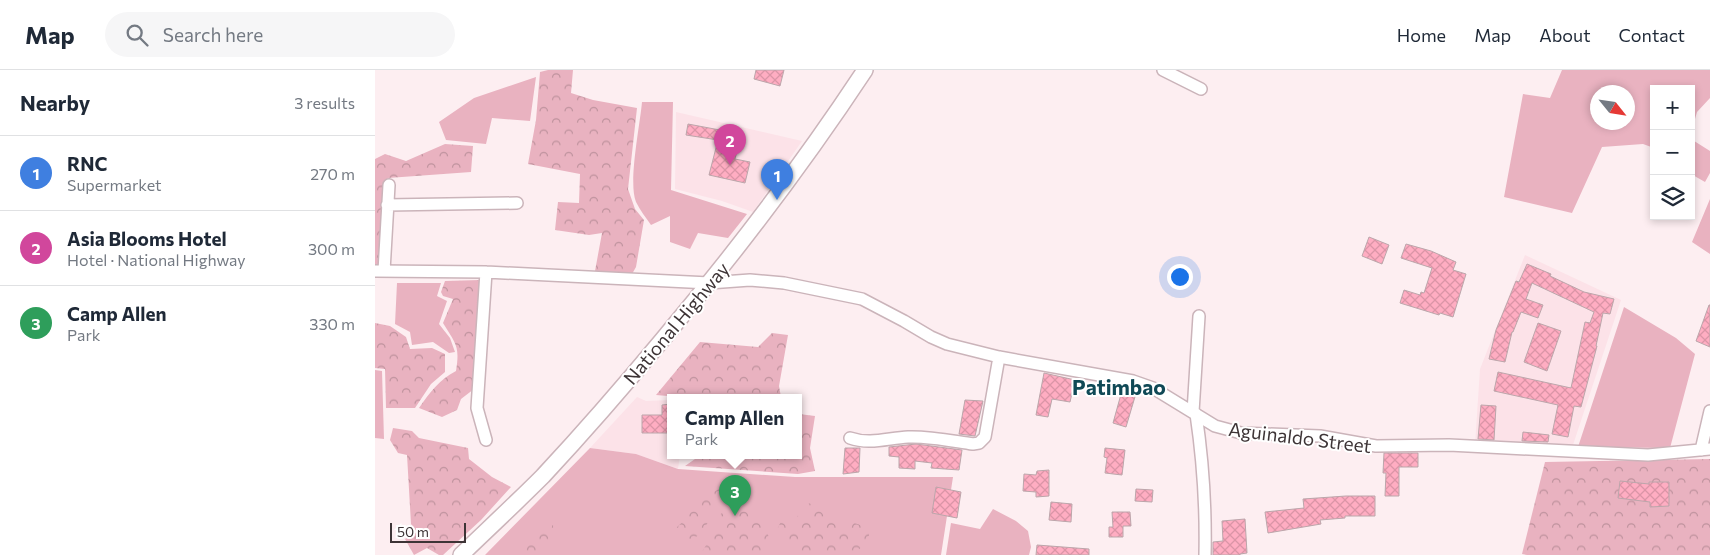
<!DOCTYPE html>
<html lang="en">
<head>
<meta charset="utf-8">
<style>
	:root { --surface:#fff; --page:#f6f6f7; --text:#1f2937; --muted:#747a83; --line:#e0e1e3; --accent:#216677 }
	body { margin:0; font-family:Commissioner,sans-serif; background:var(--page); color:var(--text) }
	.controls { position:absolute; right:15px; top:15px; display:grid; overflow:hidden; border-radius:0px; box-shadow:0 2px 8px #0003 }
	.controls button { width:45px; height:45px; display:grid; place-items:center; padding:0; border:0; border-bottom:1px solid var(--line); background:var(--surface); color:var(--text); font:25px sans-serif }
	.compass { position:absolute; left:1215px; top:15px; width:45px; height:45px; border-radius:50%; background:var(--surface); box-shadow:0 2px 8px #0003; rotate:120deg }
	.scale { position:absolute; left:15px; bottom:12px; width:76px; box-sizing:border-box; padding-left:5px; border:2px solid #3d3436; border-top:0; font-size:14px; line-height:18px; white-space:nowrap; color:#3d3436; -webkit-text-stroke:4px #fff; paint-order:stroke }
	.you { position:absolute; left:804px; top:206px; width:18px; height:18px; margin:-12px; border:4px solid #fff; border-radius:50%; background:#1a73e8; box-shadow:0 0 0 8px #1a73e833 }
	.badge { display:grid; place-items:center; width:32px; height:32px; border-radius:50%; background:var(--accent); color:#fff; font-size:16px; font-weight:700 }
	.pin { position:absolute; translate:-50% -41px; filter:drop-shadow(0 1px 2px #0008) }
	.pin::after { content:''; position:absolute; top:26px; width:18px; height:15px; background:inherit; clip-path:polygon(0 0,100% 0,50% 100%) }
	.popup { position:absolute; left:292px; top:324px; width:135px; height:65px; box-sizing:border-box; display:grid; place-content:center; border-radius:0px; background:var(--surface); filter:drop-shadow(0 1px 4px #0005); font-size:16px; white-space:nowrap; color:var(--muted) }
	.popup b { font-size:19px; color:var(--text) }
	.popup::after { content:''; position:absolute; left:50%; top:100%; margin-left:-10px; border:10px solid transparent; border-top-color:var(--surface) }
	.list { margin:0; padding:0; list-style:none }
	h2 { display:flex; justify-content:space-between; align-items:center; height:65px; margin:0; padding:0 20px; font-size:21px }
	h2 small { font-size:16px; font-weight:400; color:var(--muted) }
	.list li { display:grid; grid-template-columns:32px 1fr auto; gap:15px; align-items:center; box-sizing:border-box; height:75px; padding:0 20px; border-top:1px solid var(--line) }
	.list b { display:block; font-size:19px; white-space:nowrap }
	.list p { margin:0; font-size:16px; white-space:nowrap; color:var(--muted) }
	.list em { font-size:16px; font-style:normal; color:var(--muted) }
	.icon { flex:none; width:28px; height:28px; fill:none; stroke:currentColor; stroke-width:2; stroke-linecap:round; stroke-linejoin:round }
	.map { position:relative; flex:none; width:1335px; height:485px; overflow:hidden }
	header { display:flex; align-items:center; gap:30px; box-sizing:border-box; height:70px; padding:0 25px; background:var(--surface); border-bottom:1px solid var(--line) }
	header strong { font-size:24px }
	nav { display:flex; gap:28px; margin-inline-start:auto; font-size:18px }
	.search { width:350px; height:45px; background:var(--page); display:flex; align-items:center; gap:12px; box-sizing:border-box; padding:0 18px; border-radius:28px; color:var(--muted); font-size:19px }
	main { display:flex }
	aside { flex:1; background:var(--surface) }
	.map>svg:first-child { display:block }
</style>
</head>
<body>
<header>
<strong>Map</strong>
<div class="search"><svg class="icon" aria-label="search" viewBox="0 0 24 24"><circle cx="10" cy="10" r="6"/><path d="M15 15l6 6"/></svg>Search here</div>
<nav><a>Home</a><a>Map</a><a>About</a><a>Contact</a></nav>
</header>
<main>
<aside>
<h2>Nearby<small>3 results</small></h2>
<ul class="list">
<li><span class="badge" style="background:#3f7fe0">1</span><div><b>RNC</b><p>Supermarket</p></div><em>270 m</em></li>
<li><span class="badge" style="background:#d1479c">2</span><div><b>Asia Blooms Hotel</b><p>Hotel · National Highway</p></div><em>300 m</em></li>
<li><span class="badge" style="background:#2e9e5b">3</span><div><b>Camp Allen</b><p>Park</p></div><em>330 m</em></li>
</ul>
</aside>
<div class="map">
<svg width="1335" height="485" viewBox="0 0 1335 485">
	<defs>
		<pattern id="forest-crowns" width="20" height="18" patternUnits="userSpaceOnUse" patternTransform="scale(1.25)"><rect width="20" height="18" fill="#e9b2c0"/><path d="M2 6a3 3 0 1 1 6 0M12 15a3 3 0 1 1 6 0" fill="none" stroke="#be929d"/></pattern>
		<pattern id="building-cross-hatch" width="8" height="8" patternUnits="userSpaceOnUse" patternTransform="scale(1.25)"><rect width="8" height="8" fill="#ffadc2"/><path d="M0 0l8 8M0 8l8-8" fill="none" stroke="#db95a7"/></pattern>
	</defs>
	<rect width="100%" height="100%" fill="#fdeef1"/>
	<path fill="#fce2e8" d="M301,42l126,29 -49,71 -31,-11 -47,-12z
		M1150,185l96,45 -50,151 -96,-6 5,-76z
		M262,327l9,4 25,-1v55h9l-2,14 -42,-15 -46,-6z"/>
	<path fill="#e9b2c0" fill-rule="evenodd" d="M1187,0h148v28l-13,14 -6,21v-44h-37v59l-11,-4 -41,3 -30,66 -68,-16 19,-103 27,4zM1222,22h30v30h-30z
		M161,7l-6,44 -38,-3 -6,26 -40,-4 -7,-18 35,-24z
		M267,32h31l-2,88 76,24 -19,24 -30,-5 -8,16 -20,-7v-26l-19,9c-5,-7 -11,-15 -15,-23 -8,-19 4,-77 6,-100z
		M1316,69l19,12v22l-5,9 -14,-8z
		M1335,129v55l-18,-12z
		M22,213h44l-4,13 10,5 -8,23 11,14 5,14 -6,1 -16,-11 -21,3 -2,-13 -15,-8z
		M1249,237l52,31 19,16 -25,94 -92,-1z
		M0,300l7,1 2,68 -9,-1z
		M215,378l46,6 42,15 117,8h158l-12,78h-456z
		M618,439l23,12 12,10 3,16 -2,8h-83l5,-32 29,6z"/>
	<path fill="url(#forest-crowns)" d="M173,0h25l-2,23 22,7 44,8 -9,81 7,20 9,11 -8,47 -4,7 -37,-3 7,-38 -13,2 -34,-5 3,-28 21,1 1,-29 -52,-10 8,-44 4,-48z
		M70,74l28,2 -2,26 -83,6 -3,6 -5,84h-5v-109l10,-5 21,7z
		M105,210l-6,109 -13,10 -4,11 -15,7 -23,-9c11,-16 20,-28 37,-37 4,-25 0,-27 -13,-48l10,-24 -10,-3 -2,-4 4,-11z
		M0,253l15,3 16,11 4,12 22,-1 13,6v18l-14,12 -16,24h-29l-1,-39 -10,-1z
		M397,263l16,2 -9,51 2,11h-101l-24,-2 44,-53 58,5z
		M424,344l16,2 -5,32 5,23 -17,3 -113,-8 10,-7v-4h104z
		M18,358l19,3 7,7 49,10 1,11 23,18 19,10 -30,33 -38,35h-4l-12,-7 -13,7 -9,-16 12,-7 -6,-8 -4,-69 -9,-2 -8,-13z
		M1335,389v96h-183l-5,-1 23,-92z
		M350,416l-2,11 -22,37 -9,5 -11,-1 -5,-10c11,-9 10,-14 18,-22 8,-9 21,-15 31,-20z
		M432,433l20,4 13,11 29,10v13l-17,14h-61l1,-3 -3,-13 -15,-3 9,-19h14z
		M358,437l19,3 14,19 9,26h-75l8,-13 9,-26z
		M178,455l1,12 -5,18h-40l26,-26z"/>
	<path fill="url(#building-cross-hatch)" stroke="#bca6ab" d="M381,0h28l-4,16 -26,-7z
		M313,54l53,10 -6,25 15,3 -5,21 -36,-8 9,-35 -32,-5z
		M994,167l20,8 -7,19 -20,-8z
		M1031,174l25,7 25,11 -3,8 13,4 -13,43 -13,-4 -1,2 -39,-12 4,-13 16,5 1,-3 3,1 8,-25 -31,-10z
		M1152,194l24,10 -1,2 34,16 30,7 -4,15 -7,-1 -7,33h1l-16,61 -7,-1 -6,31 -16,-3 6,-29 -64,-14 4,-19 73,16 14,-66 5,1 4,-11 -62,-29 -6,16 17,6 -5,13 -17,-6 -8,20h-1l-7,30 -16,-3 7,-29 20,-49 3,1z
		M1334,235h1v42l-14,-6z
		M1163,253l23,8 -14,40 -23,-9z
		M669,303l31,7 -5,22 -18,-3 -4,18 -12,-2z
		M748,317l14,3 -11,37 -13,-4z
		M590,330l18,1 -8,35 -16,-2z
		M296,334v29h-29v-18h20v-10z
		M1106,335l15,1 -2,34 -16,-1z
		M1148,362l26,3 -1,7 -26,-1z
		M541,374l46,6 -3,20 -28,-2 1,-5 -17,-2v8l-16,-1v-11l-10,-1v-9z
		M470,378h15l-1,24 -16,2z
		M730,378l20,2 -3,25 -17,-2 2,-15 -3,-1z
		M1009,383h34v14h-19v29h-14l1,-23h-3z
		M674,400v26l-13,1v-5l-13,-1 1,-17 12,1 1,-4z
		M1245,411l29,3v-2h20v24l-19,1v-5l-32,-4z
		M561,417l25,5 -4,26 -25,-5z
		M761,419l17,1 -1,12 -17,-1z
		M971,426h29v20h-30v2l-25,2 1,4 -53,9 -3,-21 39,-4 -1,-9z
		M676,432l21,2 -1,18 -22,-2z
		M737,442h18l1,14h-8v11h-14v-10h4z
		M870,449l2,34 -7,1v1h-27v-13l10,-1 -1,-20z
		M662,475l52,4v6h-53z"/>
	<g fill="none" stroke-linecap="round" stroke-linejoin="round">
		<defs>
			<path id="minor" d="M788,0l38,19
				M12,135l130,-2
				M0,201l111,1 223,11 41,-3 34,3 78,16 42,22 27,16 16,7 52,13 134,24 20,7 62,38 26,7 79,3 56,10 73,-1 199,10 62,-6
				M9,201l5,-86
				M818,342l6,-96
				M821,344c7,47 10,94 9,141
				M475,368c20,7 38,0 58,-1 21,-1 44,4 65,7l6,-1 6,-6 14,-80
				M111,370l-9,-32 9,-136
				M1326,380l9,-39"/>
			<path id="major" d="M86,485c27,-26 55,-52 82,-79 41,-44 81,-90 120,-137 72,-86 140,-175 202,-269"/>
		</defs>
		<use href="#minor" stroke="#cbb4ba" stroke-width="14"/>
		<use href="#major" stroke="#cbb4ba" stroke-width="18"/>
		<use href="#minor" stroke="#fff" stroke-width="11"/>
		<use href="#major" stroke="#fff" stroke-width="15"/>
	</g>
	<g text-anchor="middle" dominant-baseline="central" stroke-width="4" stroke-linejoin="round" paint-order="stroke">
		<g font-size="19" fill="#3d3436" stroke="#fff">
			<text transform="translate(301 253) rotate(-50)">National Highway</text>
			<text transform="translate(925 367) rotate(7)">Aguinaldo Street</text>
		</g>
		<g font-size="21" font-weight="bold" fill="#104956" stroke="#fff">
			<text x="744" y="316">Patimbao</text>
		</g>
	</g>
</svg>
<div class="controls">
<button>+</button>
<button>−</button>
<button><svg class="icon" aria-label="layers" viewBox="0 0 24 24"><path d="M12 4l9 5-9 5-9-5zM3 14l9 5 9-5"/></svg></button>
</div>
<svg class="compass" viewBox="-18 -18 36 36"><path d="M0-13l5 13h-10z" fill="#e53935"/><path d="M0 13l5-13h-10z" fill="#747a83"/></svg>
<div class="scale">50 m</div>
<div class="you"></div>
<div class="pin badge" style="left:402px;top:130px;background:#3f7fe0">1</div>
<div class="pin badge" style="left:355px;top:95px;background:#d1479c">2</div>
<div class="pin badge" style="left:360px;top:446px;background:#2e9e5b">3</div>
<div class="popup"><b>Camp Allen</b>Park</div>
</div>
</main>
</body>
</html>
